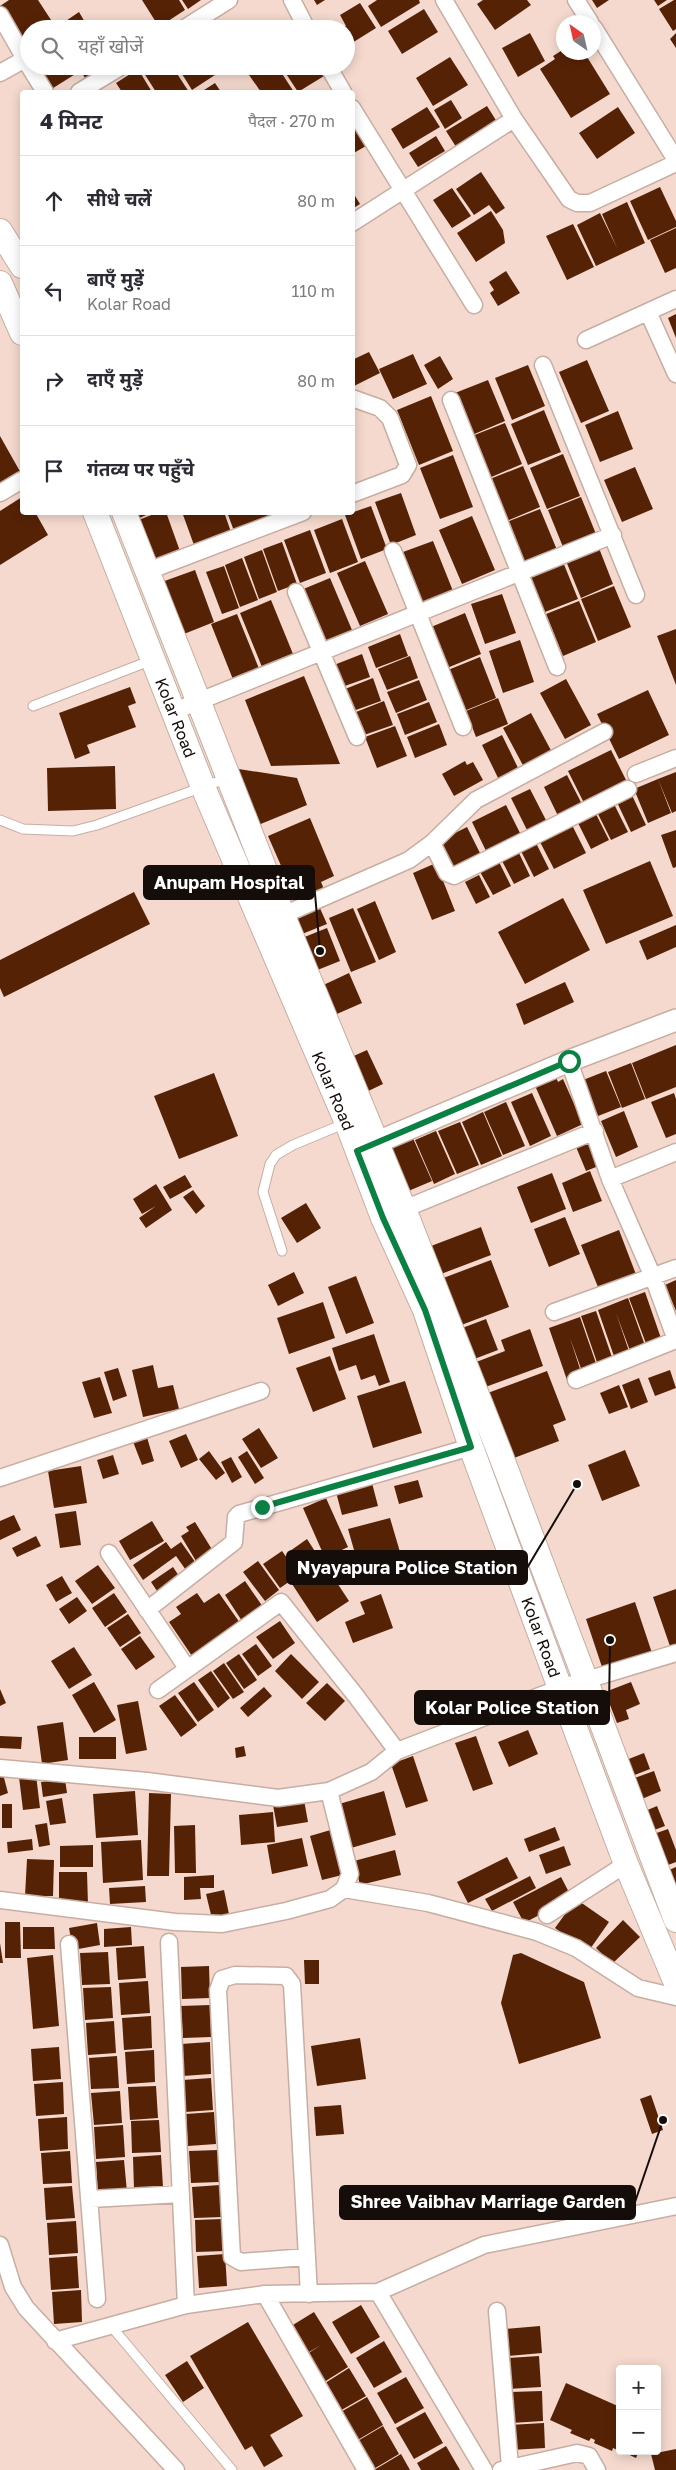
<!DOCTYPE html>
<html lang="hi">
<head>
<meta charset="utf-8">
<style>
	:root { --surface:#fff; --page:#f2f2f3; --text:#2b2b33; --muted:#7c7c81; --line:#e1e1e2 }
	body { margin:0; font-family:"Golos Text","Noto Sans Devanagari",sans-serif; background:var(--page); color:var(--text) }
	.controls { position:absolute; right:15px; bottom:15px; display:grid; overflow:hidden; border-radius:5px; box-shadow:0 2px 12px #0003 }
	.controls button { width:45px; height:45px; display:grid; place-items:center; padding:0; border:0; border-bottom:1px solid var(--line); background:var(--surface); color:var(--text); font:25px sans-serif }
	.compass { position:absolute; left:556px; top:15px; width:45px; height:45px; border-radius:50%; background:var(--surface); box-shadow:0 2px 12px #0003; rotate:326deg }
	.stop { position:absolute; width:15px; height:15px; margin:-11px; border:4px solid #0b8043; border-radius:50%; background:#fff }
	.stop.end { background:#0b8043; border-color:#fff; box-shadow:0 1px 5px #0008 }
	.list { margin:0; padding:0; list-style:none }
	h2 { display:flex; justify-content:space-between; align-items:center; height:65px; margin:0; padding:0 20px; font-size:21px }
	h2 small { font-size:16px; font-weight:400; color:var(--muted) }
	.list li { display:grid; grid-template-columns:32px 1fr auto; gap:15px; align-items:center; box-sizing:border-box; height:90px; padding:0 20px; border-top:1px solid var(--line) }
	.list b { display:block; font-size:19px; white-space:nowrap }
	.list p { margin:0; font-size:16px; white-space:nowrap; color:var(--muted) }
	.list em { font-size:16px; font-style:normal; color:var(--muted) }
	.icon { flex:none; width:28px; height:28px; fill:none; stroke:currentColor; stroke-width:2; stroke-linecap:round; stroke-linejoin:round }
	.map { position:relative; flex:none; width:676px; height:2470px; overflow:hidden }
	.search { position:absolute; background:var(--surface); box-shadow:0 2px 12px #0003; left:20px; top:20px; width:335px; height:55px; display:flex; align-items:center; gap:12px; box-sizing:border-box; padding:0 18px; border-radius:28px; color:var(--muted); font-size:19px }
	.panel { position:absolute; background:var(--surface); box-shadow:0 2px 12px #0003; left:20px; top:90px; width:335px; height:425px; border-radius:5px }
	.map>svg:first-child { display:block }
</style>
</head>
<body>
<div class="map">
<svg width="676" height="2470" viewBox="0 0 676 2470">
	<rect width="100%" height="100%" fill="#f5d9ce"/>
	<path fill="#562206" d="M9,0h29l15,23 -9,6h-15v10l-8,5 -21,-34v-4z
		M142,0h37l6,10 -26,17z
		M182,0h19l-13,9z
		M314,0h11l-8,5z
		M377,0h42l1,3 -39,24 -13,-21z
		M483,0h44l4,5 -36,25 -18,-26z
		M592,0h17l-12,8z
		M654,0h13l-9,6z
		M674,0h2v29l-3,2 -14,-22z
		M360,3l16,25 -24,15 -6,-14 -3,-2 3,-1 -6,-11z
		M424,9l14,23 -36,22 -14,-23z
		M79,12l10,17h-35z
		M530,33l15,28 -27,16 -16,-29z
		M676,33v15l-6,-9z
		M564,49v3h20l26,42 -39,24 -31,-49 15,-10 -2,-3z
		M450,57l18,28 -35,21 -17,-28z
		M35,66h38l4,7 -27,17z
		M78,66h25l-18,12z
		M148,66h24l17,26h-33l-14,-22z
		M177,66h32l6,9 -23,15z
		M262,66h15l17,26h-33l-12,-17z
		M281,66h36l7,10 -26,16z
		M138,69l14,23h-30l-6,-9z
		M215,83l6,9h-20z
		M451,100l11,18 -17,11 -11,-19z
		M487,106l12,19 -41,25 -12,-19z
		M427,107l13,20 -37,22 -12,-20z
		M618,107l17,26 -38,26 -18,-26z
		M352,125l14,21 -14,8z
		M436,136l9,15 -27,16 -9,-14z
		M481,172l24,36 -9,6 -7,-9 -15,10 -18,-26z
		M660,187l16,34v6l-28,13 -18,-39z
		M452,188l19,28 -19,12 -19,-28z
		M352,191l8,13 -8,5z
		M627,202l18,41 -49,23 -19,-41 23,-12 17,35 -15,-34z
		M491,211l12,19 2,13 -29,19 -19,-29z
		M573,224l21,43 -27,13 -21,-44z
		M676,228v40l-11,5 -15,-33z
		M506,271l14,22 -22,13 -8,-13 4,-3 -5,-8z
		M676,314v24l-8,-20z
		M369,352l11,21 -28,14v-27z
		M413,354l14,30 -34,15 -14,-30z
		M440,356l13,23 -15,10 -14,-24z
		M587,360l22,51 -28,12 -22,-51z
		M528,365l17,41 -33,14 -17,-42z
		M488,380l17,41 -33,14 -17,-42z
		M431,396l22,55 -34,14 -22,-55z
		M544,410l17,42 -33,13 -17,-41z
		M618,411l15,38 -33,13 -15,-37z
		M505,423l17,41 -33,14 -17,-42z
		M0,436l22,39 -22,13z
		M563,454l17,42 -33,13 -17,-41z
		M453,455l20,52 -33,12 -20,-51z
		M523,466l17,41 -33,14 -17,-42z
		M635,467l18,42 -31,13 -18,-42z
		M401,493l15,42 -25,10 -16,-43z
		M22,497v15h13l13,23 -48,30v-54z
		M581,497l15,37 -33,13 -15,-37z
		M371,506l16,43 -26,10 -16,-44z
		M540,509l17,41 -33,14 -17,-42z
		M132,512h21l-18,8z
		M159,512h7l15,42 -28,10 -17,-43z
		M182,512h42l7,20 -37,13z
		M227,512h42l1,5 -36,14z
		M472,516l23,54 -33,14 -23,-54z
		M342,519l16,43 -28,11 -16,-43z
		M310,530l16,43 -26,10 -16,-43z
		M433,541l20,50 -30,12 -20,-51z
		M282,542l15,42 -19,7 -15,-42z
		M597,543l16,41 -32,14 -17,-42z
		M262,550l15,42 -18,7 -15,-42z
		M561,557l17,42 -33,13 -17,-41z
		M242,558l16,42 -18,7 -15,-42z
		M365,561l23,53 -28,12 -23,-53z
		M224,566l15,42 -17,6 -16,-42z
		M195,570l19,52 -35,14 -20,-53z
		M330,578l22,52 -29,12 -22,-52z
		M614,586l17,41 -33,14 -17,-42z
		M502,594l14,39 -31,11 -14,-40z
		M271,600l22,54 -31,13 -22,-54z
		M579,601l17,41 -33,14 -17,-42z
		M465,613l16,41 -34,14 -16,-41z
		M237,614l23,57 -26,11 -23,-58z
		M676,629v56l-19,-49z
		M400,634l8,22 -32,12 -8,-21z
		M520,640l14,42 -31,11 -14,-42z
		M362,654l8,23 -28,10 -8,-22z
		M410,656l8,22 -31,12 -9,-21z
		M480,657l16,41 -32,13 -16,-41z
		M304,676l36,88 -69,2 -26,-66z
		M373,678l8,23 -28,10 -8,-22z
		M566,679l25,46 -26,14 -25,-46z
		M419,680l8,20 -31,13 -9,-21z
		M130,687l6,16 -8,3 8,21 -49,18 3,8 -15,6 -16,-46z
		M648,690l21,45 -50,24 -22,-45z
		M498,698l10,26 -32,13 -10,-26z
		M384,701l9,24 -29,10 -8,-23z
		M429,702l8,20 -32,13 -8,-21z
		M531,713l23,43 -28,15 -23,-43z
		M439,724l8,21 -32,13 -8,-21z
		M395,726l12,30 -30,12 -12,-31z
		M502,735l18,37 -20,10 -18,-37z
		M611,750l16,32 -43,21 -16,-32z
		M465,761l2,4 6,-3 10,18 -29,16 -12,-22z
		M115,766l1,43 -68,2 -1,-43z
		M226,767l71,11 10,27 -56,23z
		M676,772v39l-4,2 -14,-34z
		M567,775l17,33 -24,12 -16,-33z
		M658,779l13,34 -23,10 -14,-34z
		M530,789l19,37 -19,10 -19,-38z
		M630,791l16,34 -15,7 -16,-34z
		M612,800l16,32 -17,8 -16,-32z
		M506,805l15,30 -34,18 -15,-31z
		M595,812l14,28 -18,9 -14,-28z
		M310,818l24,58 -13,6 3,7 -17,7 -3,-8 -11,5 -25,-57z
		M571,823l15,30 -32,16 -15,-29z
		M467,827l16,32 -29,14 -17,-31z
		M676,830v37l-3,1 -12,-33z
		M536,843l13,26 -15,8 -13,-26z
		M518,851l12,25 -16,8 -13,-25z
		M498,860l13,26 -18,9 -14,-25z
		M650,861l23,55 -67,28 -23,-54z
		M436,863l19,48 -23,9 -19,-47z
		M479,875l11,22 -14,7 -11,-22z
		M134,892l16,32 -146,73 -4,-9v-28z
		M563,898l27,52 -65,34 -27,-52z
		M375,901l21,51 -17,8 -22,-51z
		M319,906l8,18 -30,12 -7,-18z
		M353,908l23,54 -25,10 -22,-54z
		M676,925v22l-29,13 -8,-19z
		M327,928l13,33 -30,12 -13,-33z
		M349,973l13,30 -32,14 -13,-29z
		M565,982l9,20 -50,23 -8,-21z
		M676,1045v42l-30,12 -14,-36z
		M367,1050l16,34 -21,10 -15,-35z
		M631,1063l14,36 -23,9 -14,-36z
		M606,1071l15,36 -23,9 -15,-36z
		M554,1072l4,10 5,-3 20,45 -26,12 -24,-55z
		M214,1073l24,63 -59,23 -25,-63z
		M532,1093l19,43 -21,10 -19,-44z
		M674,1093l2,6v35l-10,4 -15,-36z
		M506,1102l19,44 -22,9 -19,-43z
		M624,1111l14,36 -22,10 -15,-36z
		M483,1112l19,44 -21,9 -19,-43z
		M460,1122l19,43 -22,9 -19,-43z
		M436,1131l19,43 -21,10 -19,-44z
		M412,1136l20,45 -33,14 -19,-45z
		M588,1136l13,29 -15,6 -12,-29z
		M590,1171l12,30 -29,11 -11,-29z
		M552,1173l14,36 -35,14 -14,-36z
		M185,1175l7,12 -22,12 -7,-12z
		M156,1184l16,26 -26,18 -7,-10 17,-12 -14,8 -9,-15z
		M193,1190l12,16 -9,8 -13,-17z
		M306,1203l15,25 -24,15 -16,-25z
		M565,1217l15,37 -31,13 -15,-38z
		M481,1227l10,28 -50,19 -10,-28z
		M619,1230l18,47 -37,15 -19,-47z
		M491,1260l18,47 -53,20 -18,-47z
		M294,1272l10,21 -26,13 -10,-21z
		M356,1276l18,47 -28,11 -18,-47z
		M676,1280v31l-11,-26z
		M645,1292l18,52 -15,5 -19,-51z
		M628,1298l19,53 -15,5 -16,-43 15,44 -15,5 -18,-52z
		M323,1302l12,36 -46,16 -12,-36z
		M596,1311l18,52 -15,5 -18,-52z
		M580,1317l18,52 -15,5 -13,-36 12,37 -15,5 -18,-52z
		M486,1319l12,31 -29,11 -12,-31z
		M530,1329l13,37 -63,23 -9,-25 34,-13 -4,-11z
		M374,1334l16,48 -11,4 -4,-11 -14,5 -5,-15 -17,6 -7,-23z
		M330,1356l16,43 -33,13 -17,-44z
		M153,1365l5,23 15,-3 6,24 -36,8 -11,-47z
		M118,1368l9,28 -14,5 -9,-29z
		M670,1370l6,18 -21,8 -7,-18z
		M547,1371l19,49 -13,5 6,16 -53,20 -21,-67z
		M100,1377l12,36 -18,5 -12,-36z
		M639,1378l9,24 -17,7 -9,-24z
		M405,1381l17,52 -49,15 -16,-52z
		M619,1385l9,22 -19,7 -9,-21z
		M259,1428l19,30 -17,10 -19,-29z
		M146,1434l8,27 -12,4 -10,-26z
		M186,1434l12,26 -17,8 -12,-27z
		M625,1450l15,36 -38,15 -14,-36z
		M209,1451l16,22 -9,7 -17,-21z
		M247,1451l17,27 -9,6 -17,-27z
		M113,1455l6,19 -16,5 -6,-19z
		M231,1457l11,20 -10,6 -11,-21z
		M81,1466l6,37 -33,5 -6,-37z
		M418,1480l5,17 -24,7 -5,-18z
		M372,1483l6,23 -36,9 -6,-23z
		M326,1498l22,49 -23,11 -22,-50z
		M76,1511l5,34 -21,3 -5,-34z
		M14,1515l7,15 -21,10v-19z
		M390,1518l10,34 -42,12 -10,-35z
		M152,1521l12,20 -34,19 -11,-19z
		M195,1522l18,29 -17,10 -15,-25 8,-5 -3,-4z
		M36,1536l5,10 -24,11 -5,-9z
		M307,1539l13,20 -17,12 -13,-20z
		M166,1542l5,7 10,-7 17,24 -10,7 -12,-17 -33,24 -10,-15z
		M282,1551l17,24 -19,13 -17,-24z
		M258,1561l21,29 -14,11 -22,-29z
		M324,1563l25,38 -32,21 -25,-38z
		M98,1565l17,23 -23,16 -17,-23z
		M173,1567l8,12 -22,15 -8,-12z
		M62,1576l10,17 -16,9 -10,-17z
		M245,1581l18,26 -21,14 -17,-26z
		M676,1589v61l-4,2 -19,-55z
		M114,1593l13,19 -22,15 -13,-19z
		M197,1593l7,10 15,-10 21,30 -48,33 -23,-34 12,-8 -5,-7z
		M381,1594l12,34 -40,15 -8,-21 20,-8 -5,-12z
		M77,1597l10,14 -18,13 -10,-15z
		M635,1602l17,51 -49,17 -17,-51z
		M128,1614l13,19 -21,14 -13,-19z
		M280,1621l15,22 -22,16 -17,-22z
		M140,1636l15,21 -19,13 -15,-21z
		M256,1644l16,22 -14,10 -16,-22z
		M74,1647l18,28 -23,14 -18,-28z
		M239,1654l18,26 -13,9 -18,-26z
		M291,1654l28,28 -17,17 -27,-28z
		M224,1663l20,29 -11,7 -20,-28z
		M211,1671l19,27 -12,10 -20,-28z
		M94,1682l22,38 -22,13 -22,-38z
		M194,1682l20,28 -16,12 -20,-29z
		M631,1682l9,22 -14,6 3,9 -12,4 -12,-31z
		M327,1683l18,18 -20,20 -19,-18z
		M264,1687l8,9 -24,21 -8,-9z
		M0,1689l6,14 -6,3z
		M175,1695l22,30 -16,12 -22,-31z
		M138,1701l9,49 -21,4 -9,-49z
		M63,1722l5,38 -26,4 -5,-38z
		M528,1730l10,24 -29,13 -11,-25z
		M0,1736l22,1 -1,12 -21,-1z
		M476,1736l17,48 -20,7 -18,-48z
		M79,1737h37v22h-37z
		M244,1746l2,10 -10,2 -1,-10z
		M644,1753l6,16 -23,9 -6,-16z
		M413,1756l15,45 -22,7 -15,-44z
		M654,1771l7,20 -24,10 -8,-21z
		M0,1774h3l5,19 -8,3z
		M36,1775l4,33 -17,2 -4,-33z
		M65,1779l2,14 -24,4 -2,-15z
		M135,1791l3,44 -42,3 -3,-44z
		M384,1791l12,44 -45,13 -12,-44z
		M149,1793l22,1 -2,82h-22z
		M62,1798l4,25 -16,2 -4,-24z
		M304,1800l4,22 -31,5 -4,-22z
		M2,1804h10v24h-10z
		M657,1806l8,20 -19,7 -8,-19z
		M273,1812l2,30 -34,3 -2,-30z
		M47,1823l3,22 -11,2 -4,-22z
		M195,1825l1,48h-21l-1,-47z
		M555,1827l5,13 -31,12 -5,-13z
		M334,1829l12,45 -24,6 -12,-44z
		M668,1829l8,21v12l-16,6 -12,-32z
		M302,1838l6,28 -36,8 -5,-29z
		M32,1839l1,11 -25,3 -1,-11z
		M141,1840l2,40 -40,3 -2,-41z
		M93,1845v22h-33v-21z
		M564,1846l7,19 -25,9 -7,-19z
		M395,1850l6,25 -41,10 -6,-24z
		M507,1857l11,21 -50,25 -11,-21z
		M27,1859l27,1 -1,36h-28z
		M676,1867v44l-14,-38z
		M59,1872h28l1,33h-29z
		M214,1875v13h-14l1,11 -17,1v-23z
		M530,1876l6,12 -44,23 -7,-12z
		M561,1877l11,21 -48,25 -11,-21z
		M145,1886l1,16 -36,2 -1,-16z
		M224,1890l6,29 -17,4 -7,-29z
		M576,1899l33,23 -21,30 -33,-24z
		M623,1920l17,17 -28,27 -16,-16z
		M5,1922h15l1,36h-16z
		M97,1923l3,22 -27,5 -4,-22z
		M23,1927h31l1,22h-32z
		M131,1927l1,18 -28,2v-18z
		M0,1943l3,20h-3z
		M144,1946l2,32 -28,2 -2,-32z
		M108,1952l2,32 -28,1 -2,-32z
		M521,1953l63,29 17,56 -82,26 -18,-61 12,-48z
		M53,1955l6,71 -26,3 -6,-71z
		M304,1960h15v24h-14z
		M209,1966l1,32 -28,1 -1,-32z
		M148,1981l2,32 -29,2 -2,-32z
		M111,1987l2,31 -28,2 -2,-32z
		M210,2005l1,32 -28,1 -2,-32z
		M151,2016l1,32 -28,2 -2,-32z
		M114,2021l2,32 -28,2 -2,-32z
		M360,2038l6,41 -49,7 -6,-40z
		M210,2042l1,32 -28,2 -2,-32z
		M59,2047l2,32 -28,2 -2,-32z
		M154,2050l1,32 -28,2 -2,-32z
		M117,2056l2,32 -28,1 -2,-31z
		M211,2078l2,32 -28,2 -2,-32z
		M63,2082l1,32 -28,2 -2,-32z
		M156,2086l2,32 -28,2 -2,-33z
		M120,2091l2,32 -28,2 -3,-32z
		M651,2095l12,35 -11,4 -12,-35z
		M341,2105l3,29 -28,2 -2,-29z
		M214,2112l2,32 -28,2 -2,-32z
		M67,2117l1,32 -28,2 -2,-32z
		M159,2120l2,32 -29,1 -1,-32z
		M123,2125l2,32 -29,2 -2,-32z
		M218,2150l1,32 -28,1 -2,-32z
		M70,2151l2,32 -29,1 -2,-31z
		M161,2155l2,32 -29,2 -1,-32z
		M124,2160l3,32 -29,2 -2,-32z
		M220,2185l2,32 -28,1 -2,-31z
		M72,2186l3,32 -29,2 -2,-32z
		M223,2219l2,32 -29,1 -1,-32z
		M76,2221l2,32 -29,2 -2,-32z
		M225,2254l2,32 -28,2 -2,-32z
		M77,2256l2,32 -28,2 -2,-32z
		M81,2290l1,32 -28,2 -2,-32z
		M361,2305l19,32 -29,17 -19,-32z
		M314,2312l34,55 -27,17 -17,-28 17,-11 -17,10 -16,-27z
		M248,2322l55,94 -33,19 13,21 -19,11 -12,-21 -7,4 -55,-94z
		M540,2326l2,27 -34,3 -3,-27z
		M384,2341l18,31 -28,16 -18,-30z
		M539,2356l2,31 -33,2 -2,-31z
		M187,2361l17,27 -21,14 -18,-27z
		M349,2368l17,28 -28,16 -16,-27z
		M406,2377l18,31 -29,16 -18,-31z
		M566,2383l54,24v44l-7,-3 -1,3 -18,-8 1,-3 -4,-2 -2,3 -19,-8 2,-3 -22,-10z
		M542,2391l1,30 -32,2 -1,-31z
		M367,2397l16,28 -27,16 -17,-28z
		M425,2412l18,31 -29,16 -18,-31z
		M544,2423l1,25 -34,2 -2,-25z
		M383,2426l16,28 -27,16 -16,-28z
		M446,2446l14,24h-39l-4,-7z
		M676,2449v21h-21l-4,-16z
		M621,2451h18l-3,7z
		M401,2454l9,16h-36z"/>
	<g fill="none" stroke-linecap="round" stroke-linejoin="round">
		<defs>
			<path id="service" d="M33,706l119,-46
				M0,820l23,9 50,2 24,-6 131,-47
				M282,1251l-19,-59 7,-28 6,-9 17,-10 53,-22
				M111,2326l121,144"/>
			<path id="minor" d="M292,0l15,29
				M444,0l70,119 55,80 8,4h13l86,-40
				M576,0l14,22
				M0,15l29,51
				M594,28l82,132
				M183,29l46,-29
				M29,66l16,26
				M328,66l15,26
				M0,73l25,-14
				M79,92l43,-26
				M352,108l122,197
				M352,223l162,-104
				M648,312l28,62
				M586,340l90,-41
				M543,365l93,230
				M352,398l28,10 10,10 18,47 -6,10 -50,19
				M451,400l106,267
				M0,493l22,-13
				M393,551l70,176
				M148,571l155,-59
				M296,592l61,145
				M172,712l441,-177
				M636,774l40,-16
				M432,843l15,30 7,3 174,-87
				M274,919l135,-59 23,-17 44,-43 128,-68
				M569,1061l41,118 43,98 23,63
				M610,1179l66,-27
				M404,1209l191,-78
				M554,1312l122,-44
				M576,1380l100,-40
				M0,1478l261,-87
				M109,1553l78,115
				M147,1610l87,-68 2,-25 3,-3 232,-67
				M158,1690l123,-88 75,94 41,55
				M0,1768l147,13 131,17 51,-7 42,-19 26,-21 163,-63 116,-35
				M344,1889l84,14 109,29 39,16 62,40 38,9
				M0,1900l175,22 47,2 64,-13 44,-12 14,-10 6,-15 -21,-83
				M547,1915l79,-51
				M169,1942l17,363
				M69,1944l28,355
				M91,2199l90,-5
				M0,2245l13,42 13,21 150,162
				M306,2257l-65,5 -9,-5 -14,-267 4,-11 13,-4 51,1 6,8 17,310
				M378,2292l106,178
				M265,2294l101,176
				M497,2311l13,156
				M55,2341l131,-36 79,-11 113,-2 106,-47 192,-39
				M501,2470l76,-17 12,3 8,14"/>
			<path id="tertiary" d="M361,1149l208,-88 107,-41"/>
			<g id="secondary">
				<path d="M0,231l22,35"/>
				<path d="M0,283l22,50"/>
				<path id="s1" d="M95,512l108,275 144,336 36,95 42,92 46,137 89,241 66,176 50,119"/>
				<path d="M124,512l159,404 121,293 97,247 175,464"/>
			</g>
		</defs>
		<use href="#service" stroke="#c7ada2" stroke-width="11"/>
		<use href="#minor" stroke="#c7ada2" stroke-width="19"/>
		<use href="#tertiary" stroke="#c7ada2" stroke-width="24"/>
		<use href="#secondary" stroke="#c7ada2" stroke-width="26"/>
		<use href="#service" stroke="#fff" stroke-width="9"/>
		<use href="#minor" stroke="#fff" stroke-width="16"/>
		<use href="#tertiary" stroke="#fff" stroke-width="21"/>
		<use href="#secondary" stroke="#fff" stroke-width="24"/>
	</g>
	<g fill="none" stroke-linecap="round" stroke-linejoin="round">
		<path stroke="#0b8043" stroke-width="6" d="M262,1507l209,-60 -46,-137 -42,-92 -26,-67 212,-90"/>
	</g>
	<g text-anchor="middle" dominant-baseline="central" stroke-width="5" stroke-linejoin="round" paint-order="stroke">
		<g font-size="16" fill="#150d09" stroke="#fff">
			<text stroke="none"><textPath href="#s1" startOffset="221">Kolar Road</textPath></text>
			<text stroke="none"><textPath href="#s1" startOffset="626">Kolar Road</textPath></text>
			<text stroke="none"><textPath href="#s1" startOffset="1211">Kolar Road</textPath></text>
		</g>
	</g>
	<path fill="none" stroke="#150d09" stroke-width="2" d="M320 951L314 882M577 1484L527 1568M610 1640L609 1708M663 2120L635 2202"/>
	<g fill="#150d09" stroke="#fff" stroke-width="2">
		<circle cx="320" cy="951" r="5"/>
		<circle cx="577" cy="1484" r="5"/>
		<circle cx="610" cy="1640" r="5"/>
		<circle cx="663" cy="2120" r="5"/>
	</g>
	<g fill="#150d09" stroke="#150d09" stroke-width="2">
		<rect x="144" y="866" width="170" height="33" rx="5"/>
		<rect x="287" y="1551" width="240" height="33" rx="5"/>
		<rect x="415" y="1691" width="194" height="33" rx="5"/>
		<rect x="340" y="2186" width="295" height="33" rx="5"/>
	</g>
	<g font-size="18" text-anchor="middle" font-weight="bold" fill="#fff">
		<text x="229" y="889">Anupam Hospital</text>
		<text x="407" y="1574">Nyayapura Police Station</text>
		<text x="512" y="1714">Kolar Police Station</text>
		<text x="488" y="2208">Shree Vaibhav Marriage Garden</text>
	</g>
</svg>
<div class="controls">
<button>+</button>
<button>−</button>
</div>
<svg class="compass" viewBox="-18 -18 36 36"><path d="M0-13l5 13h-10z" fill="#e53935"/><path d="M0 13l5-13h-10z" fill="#7c7c81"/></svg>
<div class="stop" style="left:569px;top:1061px"></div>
<div class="stop end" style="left:262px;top:1507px"></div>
<div class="search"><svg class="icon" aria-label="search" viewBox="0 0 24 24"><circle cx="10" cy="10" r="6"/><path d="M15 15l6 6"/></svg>यहाँ खोजें</div>
<section class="panel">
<h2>4 मिनट<small>पैदल · 270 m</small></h2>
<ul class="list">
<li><svg class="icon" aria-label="ahead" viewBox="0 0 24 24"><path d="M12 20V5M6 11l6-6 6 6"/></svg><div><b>सीधे चलें</b></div><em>80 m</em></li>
<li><svg class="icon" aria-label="left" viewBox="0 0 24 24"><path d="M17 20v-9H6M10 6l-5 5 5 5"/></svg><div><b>बाएँ मुड़ें</b><p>Kolar Road</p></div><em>110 m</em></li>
<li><svg class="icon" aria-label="right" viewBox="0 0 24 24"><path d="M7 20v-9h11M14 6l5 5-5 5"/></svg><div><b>दाएँ मुड़ें</b></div><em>80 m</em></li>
<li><svg class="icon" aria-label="arrive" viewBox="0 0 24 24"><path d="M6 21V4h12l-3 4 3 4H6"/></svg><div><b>गंतव्य पर पहुँचे</b></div></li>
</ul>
</section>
</div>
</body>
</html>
